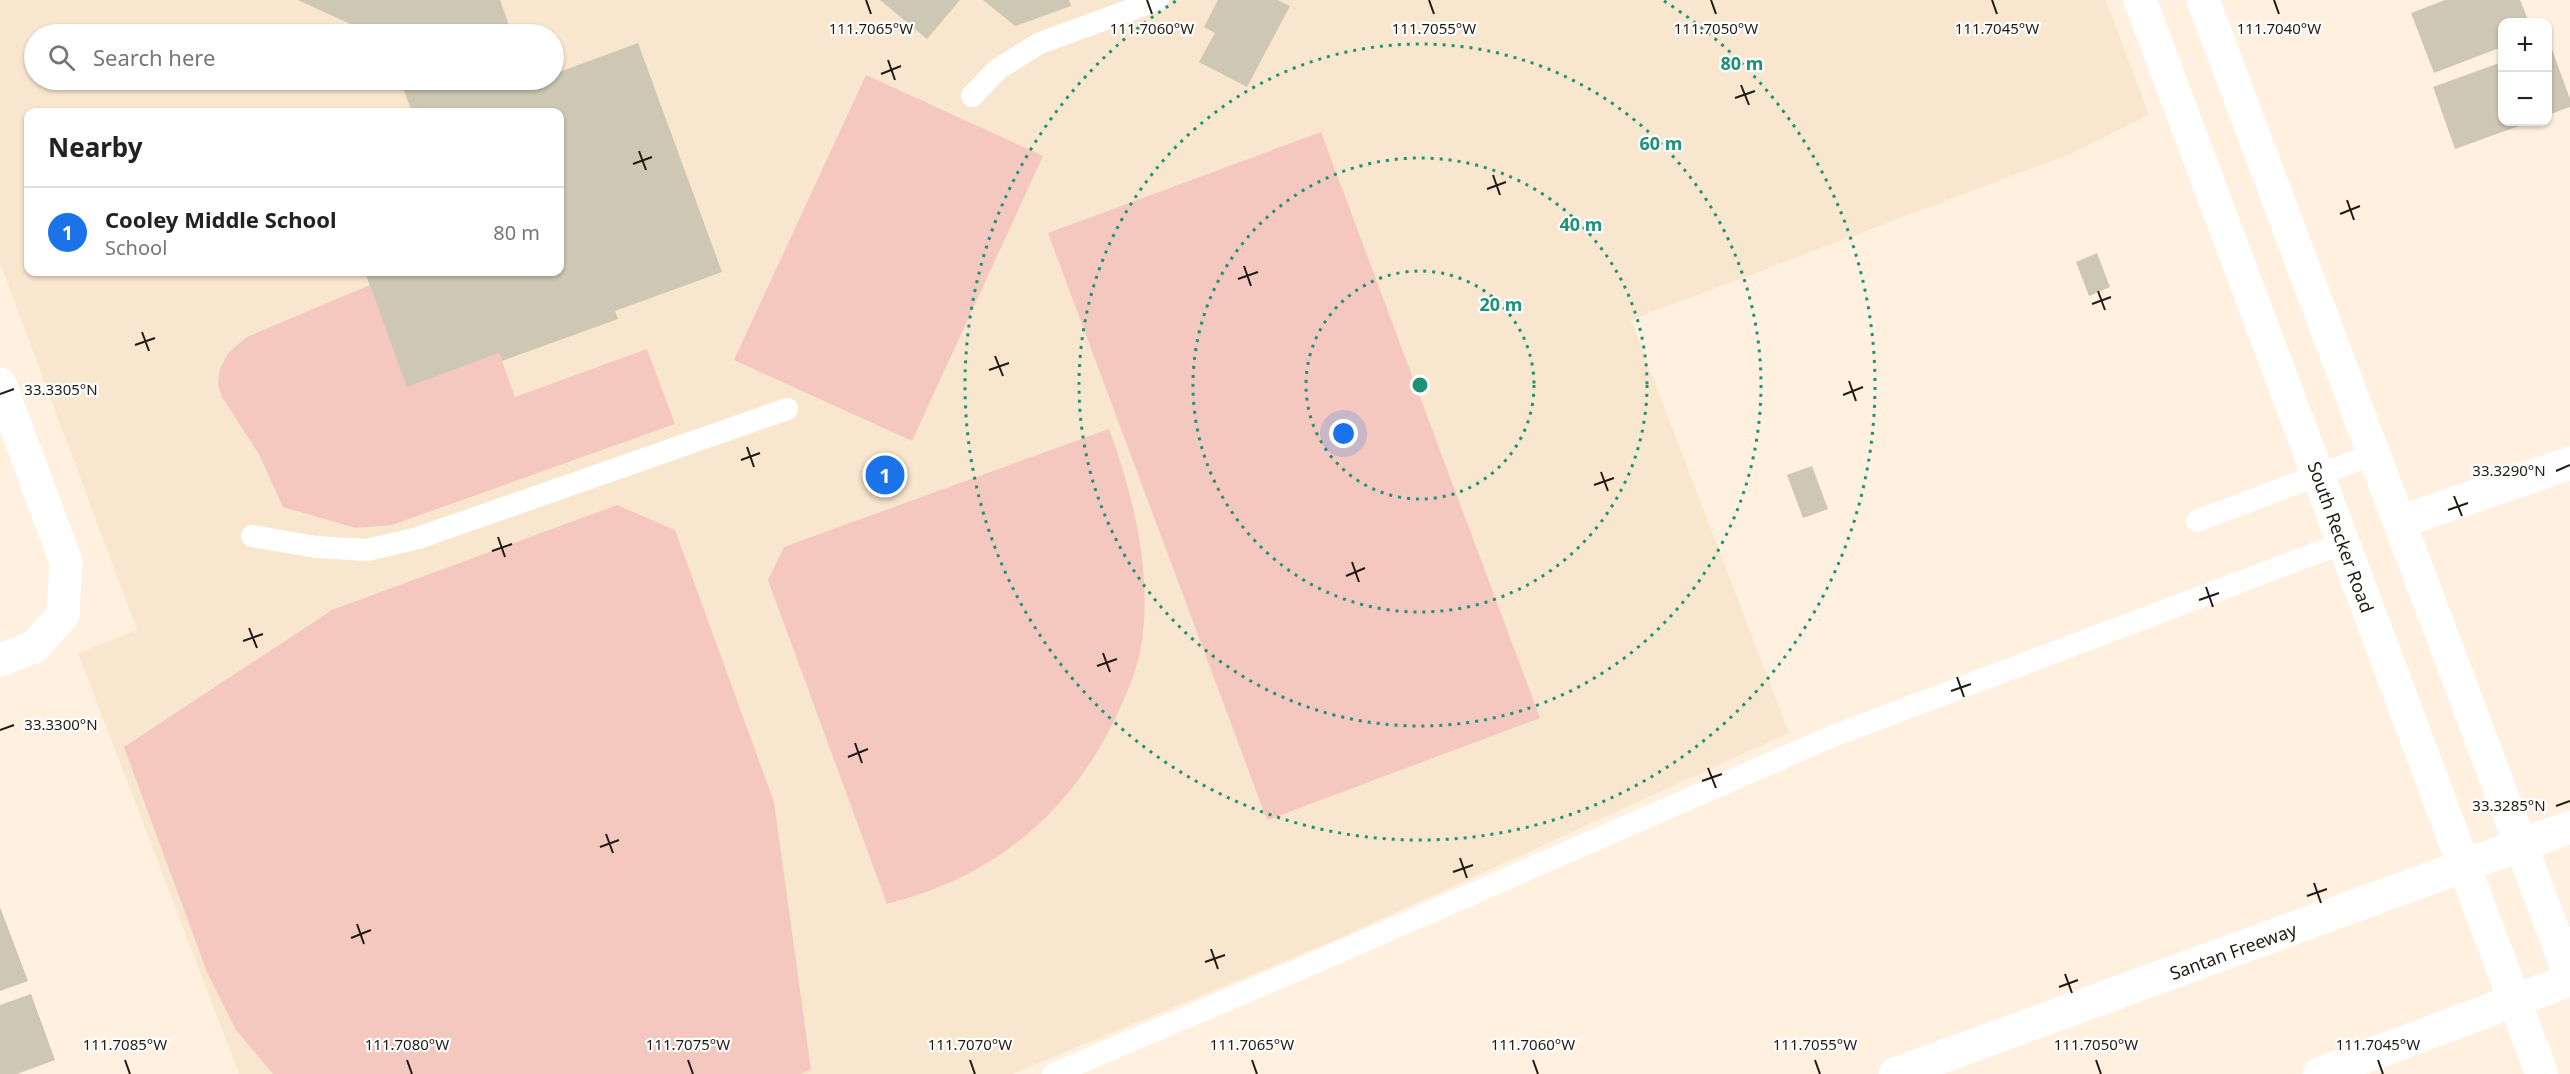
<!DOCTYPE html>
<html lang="en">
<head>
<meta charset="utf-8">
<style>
	:root { --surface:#fff; --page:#f6f6f6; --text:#222; --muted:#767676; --line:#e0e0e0; --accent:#1a73e8 }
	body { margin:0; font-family:"Noto Sans",sans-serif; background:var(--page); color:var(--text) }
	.controls { position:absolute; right:18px; top:18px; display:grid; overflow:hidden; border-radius:12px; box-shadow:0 2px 4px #0004 }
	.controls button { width:54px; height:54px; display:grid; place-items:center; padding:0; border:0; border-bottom:2px solid var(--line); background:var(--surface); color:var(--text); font:30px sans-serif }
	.you { position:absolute; left:1344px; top:434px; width:21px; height:21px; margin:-15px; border:4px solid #fff; border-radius:50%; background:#1a73e8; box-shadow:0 0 0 9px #1a73e833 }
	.badge { display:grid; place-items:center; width:39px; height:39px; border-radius:50%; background:var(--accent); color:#fff; font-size:20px; font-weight:700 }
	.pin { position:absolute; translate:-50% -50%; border:3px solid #fff; box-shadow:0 2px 6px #0006 }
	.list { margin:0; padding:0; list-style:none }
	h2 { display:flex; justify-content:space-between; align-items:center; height:78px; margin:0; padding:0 24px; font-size:26px }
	h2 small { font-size:20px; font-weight:400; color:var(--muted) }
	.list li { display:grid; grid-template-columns:39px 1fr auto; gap:18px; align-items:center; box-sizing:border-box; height:90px; padding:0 24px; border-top:2px solid var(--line) }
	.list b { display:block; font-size:22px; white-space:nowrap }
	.list p { margin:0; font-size:20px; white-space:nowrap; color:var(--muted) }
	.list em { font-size:20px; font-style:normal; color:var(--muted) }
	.icon { flex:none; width:33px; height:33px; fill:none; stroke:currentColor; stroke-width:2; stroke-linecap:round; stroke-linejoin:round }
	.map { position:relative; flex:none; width:2570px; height:1074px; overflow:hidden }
	.search { position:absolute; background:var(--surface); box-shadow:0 2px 4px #0004; left:24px; top:24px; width:540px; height:66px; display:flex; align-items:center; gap:15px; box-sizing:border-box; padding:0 21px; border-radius:33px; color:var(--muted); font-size:22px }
	.panel { position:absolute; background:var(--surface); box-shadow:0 2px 4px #0004; left:24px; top:108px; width:540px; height:168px; border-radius:12px }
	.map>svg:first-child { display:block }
</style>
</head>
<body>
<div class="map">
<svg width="2570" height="1074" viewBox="0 0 2570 1074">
	<rect width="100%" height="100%" fill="#fff0df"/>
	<path fill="#f9e6ce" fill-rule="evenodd" d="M0,0h2106l43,115 -79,39 -439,166 158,413 -456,208 -321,133h-773l-161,-421 59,-23 -137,-367zM34,34h520v46h-520zM28,112h532v160h-532z"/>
	<path fill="#f4c8be" d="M866,75l177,81 -131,285 -178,-81z
		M1321,132l219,586 -273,102 -219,-587z
		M370,285l37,101 92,-33 16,44 132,-48 28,75 -283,101 -36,3 -73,-21 -24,-53 -37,-57 -4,-13 2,-15 8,-16 19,-16z
		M1109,429c24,65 41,135 34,205 -3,31 -17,62 -30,89 -48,96 -123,155 -226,181l-119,-324 16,-33z
		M617,505l58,25 99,272 37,268 -11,4h-527l-37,-44 -29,-58 -83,-225 208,-137z"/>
	<path fill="#cec7b3" d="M298,0h202l12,34h-140z
		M880,0h80l-33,39z
		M983,0h86l2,6 -56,20z
		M1218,0h60l12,6 -43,81 -48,-25 16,-29 -11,-6z
		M2445,0h75l9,22h-27v25l-68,26 -23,-60z
		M638,43l84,229 -107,39 3,8 -116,42 -3,-8 -92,34 -42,-115h195v-160h-148l-12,-32h129l1,3 24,-3v-6z
		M2550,44l20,55v8l-22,8v-70z
		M2502,62v60h28l-75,27 -22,-62z
		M2097,253l13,34 -21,9 -13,-34z
		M1812,466l16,43 -25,9 -16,-43z
		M0,907l28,74 -28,10z
		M31,994l24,66 -38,14h-17v-69z"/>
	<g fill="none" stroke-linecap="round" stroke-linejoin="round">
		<path stroke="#fff" stroke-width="22" d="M972,96l26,-27 42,-26 118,-43
			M2197,521l177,-67
			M252,536l64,11 51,3 51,-12 369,-129
			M1053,1074l268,-114 507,-222 515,-195"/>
		<path stroke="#fff" stroke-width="33" d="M0,384l66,178 -3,53 -29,32 -34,13
			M2400,522l170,-59"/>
		<path stroke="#fff" stroke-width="33" d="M2140,0l402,1074
			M2203,0l367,976"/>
		<path stroke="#fff" stroke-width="33" d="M1895,1074l675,-247
			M2319,1074l251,-94"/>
	</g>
	<path fill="none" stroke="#211b15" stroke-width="2" d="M866,0l5,14M1147,0l5,14M1429,0l5,14M1711,0l5,14M1992,0l5,14M2274,0l5,14M888,60l7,20M881,74l20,-8M1741,85l8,20M1735,98l20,-7M639,151l7,19M633,164l19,-7M1493,175l7,20M1487,189l19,-7M2347,200l7,20M2340,214l20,-8M1244,266l7,20M1238,279l20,-7M2098,291l7,19M2092,304l19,-7M142,332l7,19M135,345l20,-7M995,356l8,20M989,370l20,-7M1849,381l7,20M0,394l14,-5M1843,395l20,-8M747,447l7,20M741,460l19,-7M2556,471l14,-6M1601,472l7,19M1594,485l20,-7M2454,496l8,20M2448,510l20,-7M498,537l7,20M492,551l20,-7M1352,562l7,20M1346,576l19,-8M2206,587l7,20M2199,600l20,-7M249,628l8,20M243,641l20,-7M1103,653l7,19M1097,666l20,-7M1957,677l7,20M1951,691l20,-7M0,730l14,-5M855,743l7,20M848,757l20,-8M1708,768l8,20M1702,781l20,-7M2556,806l14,-5M606,834l7,19M600,847l19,-7M1460,858l7,20M1453,872l20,-7M2314,883l7,20M2307,896l20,-7M357,924l7,20M351,938l20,-8M1211,949l7,20M1205,962l20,-7M2065,974l7,19M2059,987l19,-7M125,1060l5,14M407,1060l5,14M688,1060l5,14M970,1060l5,14M1252,1060l5,14M1533,1060l5,14M1815,1060l5,14M2096,1060l5,14M2378,1060l5,14"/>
	<g fill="none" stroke="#1e9275" stroke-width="3" stroke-dasharray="3 6">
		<circle cx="1420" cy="385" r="114"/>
		<circle cx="1420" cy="385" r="227"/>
		<circle cx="1420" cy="385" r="341"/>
		<path d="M1664 1A455 455 0 1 1 1176 1"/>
	</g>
	<g text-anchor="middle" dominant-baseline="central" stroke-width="4.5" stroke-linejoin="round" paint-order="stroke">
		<g font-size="18" fill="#211b15" stroke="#fff">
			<text transform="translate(2341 537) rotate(70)">South Recker Road</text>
			<text transform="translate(2233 951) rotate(-20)">Santan Freeway</text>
		</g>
	</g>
	<g font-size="15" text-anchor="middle" fill="#211b15" stroke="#fff" stroke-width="4.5" stroke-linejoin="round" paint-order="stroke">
		<text x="871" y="34">111.7065°W</text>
		<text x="1152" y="34">111.7060°W</text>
		<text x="1434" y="34">111.7055°W</text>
		<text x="1716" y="34">111.7050°W</text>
		<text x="1997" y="34">111.7045°W</text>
		<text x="2279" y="34">111.7040°W</text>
		<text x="61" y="395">33.3305°N</text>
		<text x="2509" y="476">33.3290°N</text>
		<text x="61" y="730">33.3300°N</text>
		<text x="2509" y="811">33.3285°N</text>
		<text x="125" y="1050">111.7085°W</text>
		<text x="407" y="1050">111.7080°W</text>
		<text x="688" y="1050">111.7075°W</text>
		<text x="970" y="1050">111.7070°W</text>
		<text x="1252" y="1050">111.7065°W</text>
		<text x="1533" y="1050">111.7060°W</text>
		<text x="1815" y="1050">111.7055°W</text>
		<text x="2096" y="1050">111.7050°W</text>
		<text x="2378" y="1050">111.7045°W</text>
	</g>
	<circle cx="1420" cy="385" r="9" fill="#1e9275" stroke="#fff" stroke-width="3"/>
	<g font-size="18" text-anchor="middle" font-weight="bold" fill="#1e9275" stroke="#fff" stroke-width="4.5" stroke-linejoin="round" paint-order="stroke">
		<text x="1742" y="70">80 m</text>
		<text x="1661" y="150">60 m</text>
		<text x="1581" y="231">40 m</text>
		<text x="1501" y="311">20 m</text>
	</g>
</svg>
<div class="controls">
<button>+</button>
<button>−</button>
</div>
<div class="you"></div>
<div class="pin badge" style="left:885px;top:475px">1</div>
<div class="search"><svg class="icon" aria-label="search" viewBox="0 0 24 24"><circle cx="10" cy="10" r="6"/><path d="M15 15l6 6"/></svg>Search here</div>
<section class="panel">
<h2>Nearby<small></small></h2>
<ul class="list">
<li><span class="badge">1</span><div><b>Cooley Middle School</b><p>School</p></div><em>80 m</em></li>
</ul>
</section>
</div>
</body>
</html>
